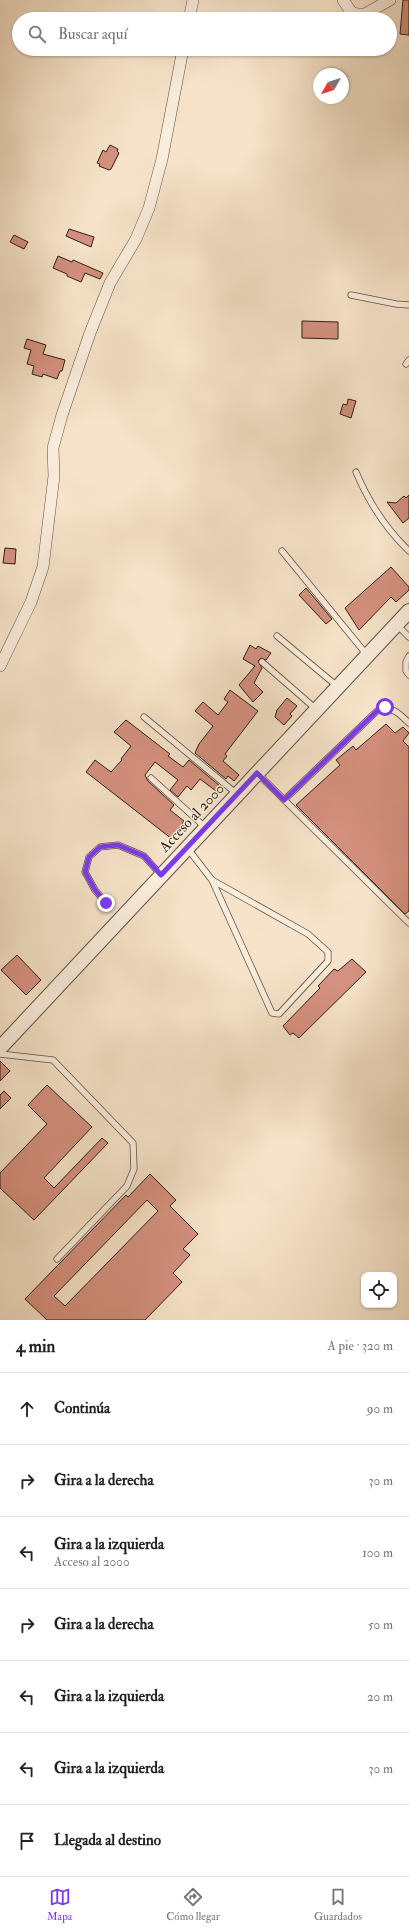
<!DOCTYPE html>
<html lang="es">
<head>
<meta charset="utf-8">
<style>
	:root { --surface:#fff; --page:#f6f6f6; --text:#222; --muted:#767676; --line:#e0e0e0; --accent:#7c3aed }
	body { margin:0; font-family:"IM FELL Double Pica",serif; background:var(--page); color:var(--text) }
	.controls { position:absolute; right:12px; bottom:12px; display:grid; overflow:hidden; border-radius:8px; box-shadow:0 1px 3px #0004 }
	.controls button { width:36px; height:36px; display:grid; place-items:center; padding:0; border:0; border-bottom:1px solid var(--line); background:var(--surface); color:var(--text); font:20px sans-serif }
	.compass { position:absolute; left:313px; top:68px; width:36px; height:36px; border-radius:50%; background:var(--surface); box-shadow:0 1px 3px #0004; rotate:231deg }
	.stop { position:absolute; width:12px; height:12px; margin:-9px; border:3px solid #7c3aed; border-radius:50%; background:#fff }
	.stop.end { background:#7c3aed; border-color:#fff; box-shadow:0 1px 4px #0008 }
	.list { margin:0; padding:0; list-style:none }
	h2 { display:flex; justify-content:space-between; align-items:center; height:52px; margin:0; padding:0 16px; font-size:17px }
	h2 small { font-size:13px; font-weight:400; color:var(--muted) }
	.list li { display:grid; grid-template-columns:26px 1fr auto; gap:12px; align-items:center; box-sizing:border-box; height:72px; padding:0 16px; border-top:1px solid var(--line) }
	.list b { display:block; font-size:15px; white-space:nowrap }
	.list p { margin:0; font-size:13px; white-space:nowrap; color:var(--muted) }
	.list em { font-size:13px; font-style:normal; color:var(--muted) }
	.icon { flex:none; width:22px; height:22px; fill:none; stroke:currentColor; stroke-width:2; stroke-linecap:round; stroke-linejoin:round }
	.map { position:relative; flex:none; width:409px; height:1320px; overflow:hidden }
	.search { position:absolute; background:var(--surface); box-shadow:0 1px 3px #0004; left:12px; right:12px; top:12px; height:44px; display:flex; align-items:center; gap:10px; box-sizing:border-box; padding:0 14px; border-radius:22px; color:var(--muted); font-size:15px }
	.sheet { height:556px; background:var(--surface) }
	nav { display:flex; justify-content:space-around; align-items:center; box-sizing:border-box; height:56px; border-top:1px solid var(--line); background:var(--surface); font-size:11px; color:var(--muted) }
	nav a { display:grid; justify-items:center; gap:2px }
	nav .on { color:var(--accent) }
	.map>svg:first-child { display:block }
</style>
</head>
<body>
<div class="map">
<svg width="409" height="1320" viewBox="0 0 409 1320">
	<rect width="100%" height="100%" fill="#f6e3c9"/>
	<filter id="stains"><feTurbulence type="fractalNoise" baseFrequency=".005" numOctaves="4"/><feColorMatrix values="0 0 0 0 .2 0 0 0 0 .09 0 0 0 0 .02 0 0 0 .5 -.17"/></filter>
	<radialGradient id="worn" r=".72"><stop offset=".6" stop-color="#630" stop-opacity="0"/><stop offset="1" stop-color="#630" stop-opacity=".3"/></radialGradient>
	<path fill="#d5917f" stroke="#2d1e18" fill-rule="evenodd" d="M403,0h6v35l-9,-1z
		M110,145l8,4 -1,2 2,2 -8,16 -2,1 -10,-4 1,-2 -3,-1 6,-13 3,2z
		M69,229l25,8 -3,10 -25,-11z
		M14,235l14,7 -4,7 -14,-7z
		M58,256l14,6 1,-2 30,13 -3,6 -15,-6 -4,9 -14,-6v-2l-14,-6z
		M302,321l36,1v17l-36,-1z
		M27,339l19,6 -3,9 22,6 -3,11h-2l-3,8 -14,-5 -1,3 -10,-3 2,-8 -7,-2 4,-14 -7,-2z
		M348,399l8,2 -5,17 -11,-4 3,-10 4,1z
		M409,495v23l-6,5 -16,-21 9,1 8,-7 2,2z
		M5,548l11,1 -1,15 -12,-1z
		M391,567l18,20v3l-13,12 -5,-5 -32,33 -14,-22z
		M306,588l26,31 -6,5 -27,-29z
		M250,645l6,4 2,-3 13,7 -5,7 -5,-2 -3,3 4,7 -8,15 9,9 -10,10 -14,-17 16,-19 -12,-7z
		M230,690l28,21 -33,43 2,2 -4,5 16,14 -5,6 -6,-5 -2,3 -31,-26 4,-9 14,-18 -18,-15 8,-9 15,13 10,-13 -4,-3z
		M287,698l10,8 -7,8 2,2 -8,9 -9,-8 2,-7z
		M126,720l44,34 -2,2 15,11 6,-7 31,26 -4,5 -16,-12 -9,11 -4,-4 -9,11 -8,-7 8,-10 -23,-18 -10,13 3,6 26,24 -4,5 14,11 -12,18 -86,-67 9,-12 16,12 11,-12 -1,-1 10,-13 -17,-14z
		M386,724l9,9 8,-6 6,6 -6,8 6,6v164l-4,3 -109,-109 44,-40 -4,-5 17,-14 3,4z
		M17,955l24,25 -15,15 -25,-25z
		M352,959l14,13 -67,66 -6,-5 -3,2 -7,-9 37,-38 -2,-2 16,-17 4,2z
		M0,1061l10,10 -10,10z
		M47,1085l45,42 -48,51 10,10 48,-50 6,5 -74,77 -34,-32v-15l47,-49 -19,-19z
		M4,1091l7,7 -11,11v-14z
		M150,1174l26,26 -6,6 28,28 -15,15 7,6 -17,18 9,9 -37,38h-98l-22,-21 101,-104 2,2zM147,1200l11,11 -93,95 -11,-10z"/>
	<g fill="none" stroke-linecap="round" stroke-linejoin="round">
		<defs>
			<path id="service" d="M351,295l45,9 13,1
				M406,364l3,-4
				M356,472c13,31 29,56 53,79
				M282,551l85,104
				M397,625l12,12
				M277,636l60,50
				M409,656l-3,6v9l3,4
				M262,662l54,47
				M144,717l93,77
				M257,773l152,150
				M151,778l55,50
				M284,800l93,-89c14,-6 22,2 32,12
				M188,849l24,31 60,133 7,1 49,-53v-9l-20,-18 -96,-54
				M106,903l-11,-13 -10,-18 4,-15 11,-10 18,-2 26,11 17,19
				M0,1054l53,6 80,83 1,26 -7,17 -70,73"/>
			<path id="minor" d="M343,0l9,13 11,2 27,-15
				M189,19l4,-19
				M0,666l31,-64 12,-35 11,-91 -1,-28 9,-33 28,-82 20,-50 26,-44 13,-31 13,-49 21,-110"/>
			<path id="tertiary" d="M0,1048l409,-437"/>
		</defs>
		<use href="#service" stroke="#5f4f44" stroke-width="7"/>
		<use href="#minor" stroke="#5f4f44" stroke-width="12"/>
		<use href="#tertiary" stroke="#5f4f44" stroke-width="16"/>
		<use href="#service" stroke="#f9eddc" stroke-width="5.5"/>
		<use href="#minor" stroke="#f9eddc" stroke-width="11"/>
		<use href="#tertiary" stroke="#f9eddc" stroke-width="14"/>
	</g>
	<g fill="none" stroke-linecap="round" stroke-linejoin="round">
		<path stroke="#7c3aed" stroke-width="5" d="M106,903l-11,-13 -10,-18 4,-15 11,-10 18,-2 26,11 17,19 96,-102 27,27 93,-89 8,-4"/>
	</g>
	<g text-anchor="middle" dominant-baseline="central" stroke-width="3" stroke-linejoin="round" paint-order="stroke">
		<g font-size="15" fill="#2d1e18" stroke="#f9eddc">
			<text transform="translate(192 818) rotate(-47)">Acceso al 2000</text>
		</g>
	</g>
	<rect width="100%" height="100%" filter="url(#stains)"/>
	<rect width="100%" height="100%" fill="url(#worn)"/>
</svg>
<div class="controls">
<button><svg class="icon" aria-label="locate" viewBox="0 0 24 24"><circle cx="12" cy="12" r="6"/><path d="M12 2v4M12 18v4M2 12h4M18 12h4"/></svg></button>
</div>
<svg class="compass" viewBox="-18 -18 36 36"><path d="M0-13l5 13h-10z" fill="#e53935"/><path d="M0 13l5-13h-10z" fill="#767676"/></svg>
<div class="stop" style="left:385px;top:707px"></div>
<div class="stop end" style="left:106px;top:903px"></div>
<div class="search"><svg class="icon" aria-label="search" viewBox="0 0 24 24"><circle cx="10" cy="10" r="6"/><path d="M15 15l6 6"/></svg>Buscar aquí</div>
</div>
<section class="sheet">
<h2>4 min<small>A pie · 320 m</small></h2>
<ul class="list">
<li><svg class="icon" aria-label="ahead" viewBox="0 0 24 24"><path d="M12 20V5M6 11l6-6 6 6"/></svg><div><b>Continúa</b></div><em>90 m</em></li>
<li><svg class="icon" aria-label="right" viewBox="0 0 24 24"><path d="M7 20v-9h11M14 6l5 5-5 5"/></svg><div><b>Gira a la derecha</b></div><em>30 m</em></li>
<li><svg class="icon" aria-label="left" viewBox="0 0 24 24"><path d="M17 20v-9H6M10 6l-5 5 5 5"/></svg><div><b>Gira a la izquierda</b><p>Acceso al 2000</p></div><em>100 m</em></li>
<li><svg class="icon" aria-label="right" viewBox="0 0 24 24"><path d="M7 20v-9h11M14 6l5 5-5 5"/></svg><div><b>Gira a la derecha</b></div><em>50 m</em></li>
<li><svg class="icon" aria-label="left" viewBox="0 0 24 24"><path d="M17 20v-9H6M10 6l-5 5 5 5"/></svg><div><b>Gira a la izquierda</b></div><em>20 m</em></li>
<li><svg class="icon" aria-label="left" viewBox="0 0 24 24"><path d="M17 20v-9H6M10 6l-5 5 5 5"/></svg><div><b>Gira a la izquierda</b></div><em>30 m</em></li>
<li><svg class="icon" aria-label="arrive" viewBox="0 0 24 24"><path d="M6 21V4h12l-3 4 3 4H6"/></svg><div><b>Llegada al destino</b></div></li>
</ul>
</section>
<nav>
<a class="on"><svg class="icon" aria-label="map" viewBox="0 0 24 24"><path d="M3 6l6-2 6 2 6-2v14l-6 2-6-2-6 2zM9 4v14M15 6v14"/></svg>Mapa</a>
<a><svg class="icon" aria-label="directions" viewBox="0 0 24 24"><path d="M12 3l9 9-9 9-9-9zM9 14v-3h6M13 9l2 2-2 2"/></svg>Cómo llegar</a>
<a><svg class="icon" aria-label="saved" viewBox="0 0 24 24"><path d="M7 4h10v16l-5-4-5 4z"/></svg>Guardados</a>
</nav>
</body>
</html>
